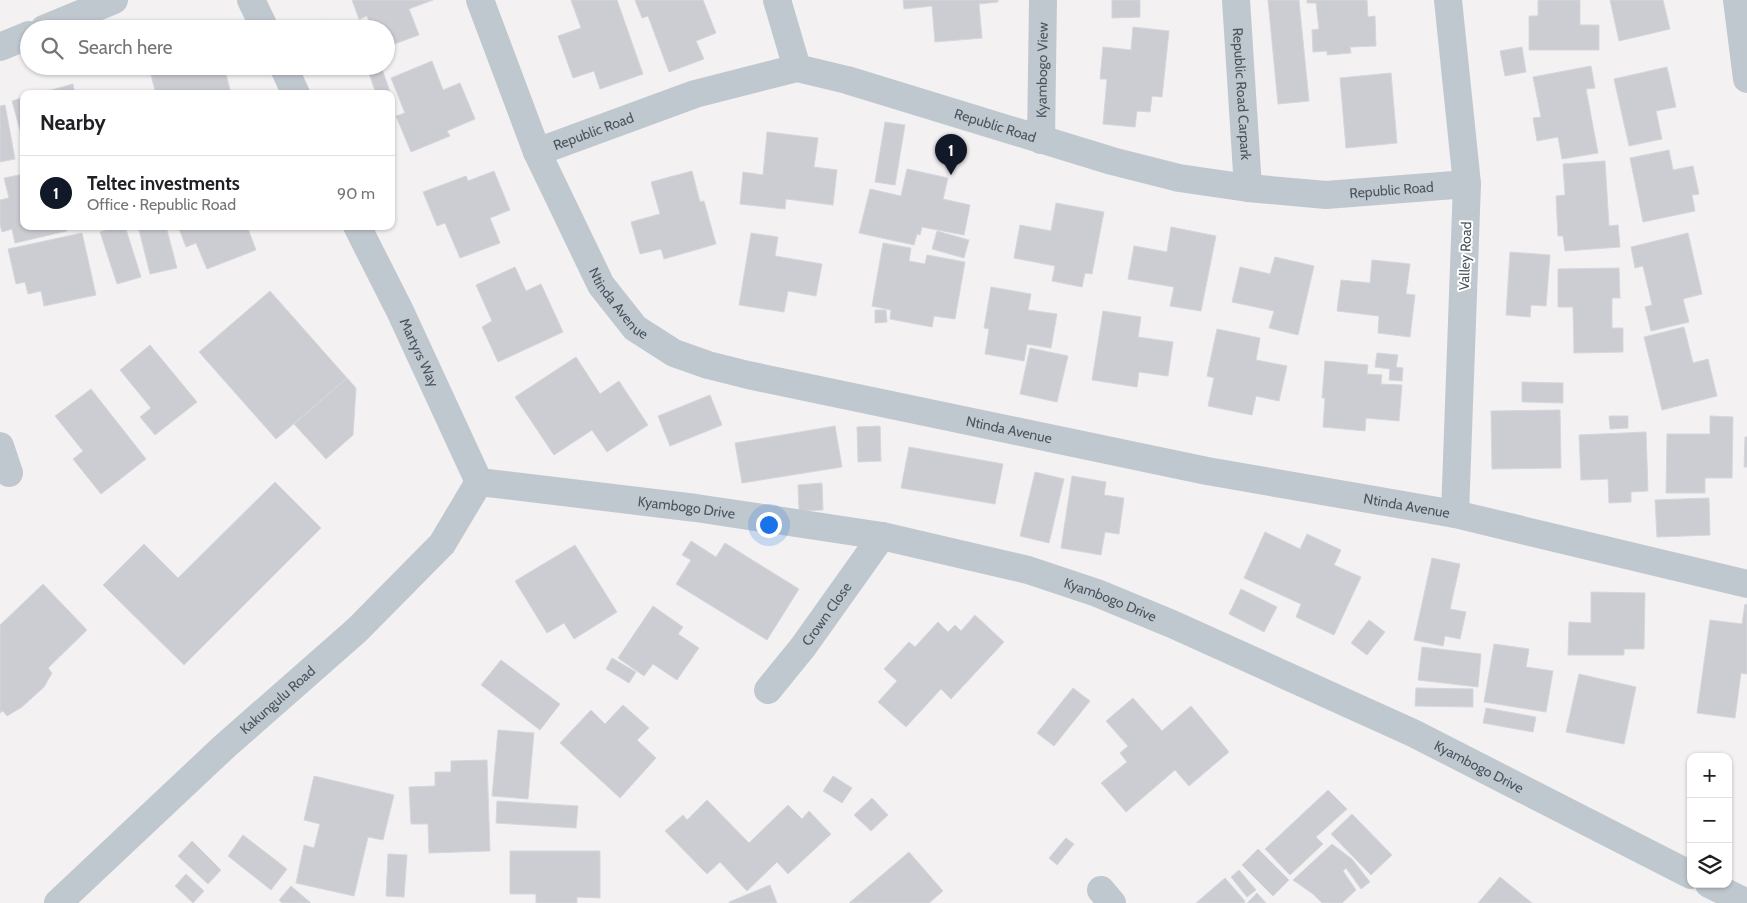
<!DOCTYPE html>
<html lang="en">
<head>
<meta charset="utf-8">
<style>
	:root { --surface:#fff; --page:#f2f2f2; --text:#202124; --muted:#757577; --line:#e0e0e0; --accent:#111827 }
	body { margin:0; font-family:Cabin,sans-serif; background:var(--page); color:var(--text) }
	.controls { position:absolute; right:15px; bottom:15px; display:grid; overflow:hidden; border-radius:10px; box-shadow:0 1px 4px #0004 }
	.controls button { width:45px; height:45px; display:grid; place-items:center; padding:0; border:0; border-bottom:1px solid var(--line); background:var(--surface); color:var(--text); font:25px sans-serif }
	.you { position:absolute; left:768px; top:524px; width:18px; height:18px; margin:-12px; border:4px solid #fff; border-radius:50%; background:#1a73e8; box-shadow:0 0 0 8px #1a73e833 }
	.badge { display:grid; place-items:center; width:32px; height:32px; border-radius:50%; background:var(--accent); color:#fff; font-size:16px; font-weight:700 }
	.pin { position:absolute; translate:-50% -41px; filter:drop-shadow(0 1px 2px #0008) }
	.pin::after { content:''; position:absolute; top:26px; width:18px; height:15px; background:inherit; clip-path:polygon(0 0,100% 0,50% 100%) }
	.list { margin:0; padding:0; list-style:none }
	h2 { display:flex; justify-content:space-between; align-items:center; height:65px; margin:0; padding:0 20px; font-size:21px }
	h2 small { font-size:16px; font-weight:400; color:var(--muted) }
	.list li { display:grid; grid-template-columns:32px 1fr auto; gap:15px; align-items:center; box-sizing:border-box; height:75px; padding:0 20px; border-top:1px solid var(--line) }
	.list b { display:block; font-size:19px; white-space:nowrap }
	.list p { margin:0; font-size:16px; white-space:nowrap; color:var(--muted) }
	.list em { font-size:16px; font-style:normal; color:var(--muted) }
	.icon { flex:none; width:28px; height:28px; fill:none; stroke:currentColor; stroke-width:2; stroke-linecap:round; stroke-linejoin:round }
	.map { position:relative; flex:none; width:1747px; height:903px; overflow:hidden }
	.search { position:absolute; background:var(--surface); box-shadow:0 1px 4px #0004; left:20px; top:20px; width:375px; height:55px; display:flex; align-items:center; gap:12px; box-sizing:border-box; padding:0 18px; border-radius:28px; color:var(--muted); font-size:19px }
	.panel { position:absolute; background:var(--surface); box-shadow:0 1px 4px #0004; left:20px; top:90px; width:375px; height:140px; border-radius:10px }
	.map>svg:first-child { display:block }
</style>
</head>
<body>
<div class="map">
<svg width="1747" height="903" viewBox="0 0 1747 903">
	<rect width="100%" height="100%" fill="#f3f1f1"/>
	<path fill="#cbcdd3" stroke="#d5d7dc" d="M352,0h81l-24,9 10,26 -33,12v-18h-14l-5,-13 -8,3z
		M571,0h46l26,74 -43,15 -6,-18 -21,7 -15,-42 23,-8z
		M635,0h68l13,33 -20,8 8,18 -35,13 -21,-56 -6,2z
		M903,0h95v2l-19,2 3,34 -47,4 -3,-36 -28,3z
		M1112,0h28v17l-28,1z
		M1268,0h31l10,101 -31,3z
		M1307,0h60l1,17 7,-1 1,30 -26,1 1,6 -24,2v-4l-14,1 -1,-22 7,-1 -3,-26h-9z
		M1538,0h42v25h19v25h-70v-34h9z
		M1610,0h53l7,29 -51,12z
		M324,20l3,9h-22v-2z
		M361,20l1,9h-30v-4z
		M1133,27l36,4 -7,66 -10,-1 -2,16 -13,-1 -2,16 -32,-3 4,-45h-7l3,-32 28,3z
		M1522,47l4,25 -21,4 -5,-25z
		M432,61l11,29 17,-7 15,36 -28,12 3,5 -39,16 -15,-36 9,-3 -14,-35z
		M185,66h39l7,28h-75l-5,-19z
		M1591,66l4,22 -9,1 12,64 -36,6 -4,-22 -21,4 -4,-23 8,-1 -8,-40z
		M1667,67l9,40 -20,4 6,28 -33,7 -15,-67z
		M382,69l8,23 -14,2 -7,-21z
		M1391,73l6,70 -51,5 -6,-70z
		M73,84l2,10h-38z
		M24,97v48l-12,-44z
		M5,105l10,54 -15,3v-56z
		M885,122l20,3 -10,60 -20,-3z
		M767,132l51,6 -4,29 23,3 -4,35 -47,-6 -1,10 -45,-5 3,-32 20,3z
		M1669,150l4,20 20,-4 6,28 -7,1 3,16 -52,11 -13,-64z
		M1605,161l4,65 9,-1 2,22 -55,4 -2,-15h-5l-2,-40 9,-1 -2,-31z
		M907,169l41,9 -5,21 27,6 -6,30 -42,-8 -2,8 -3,-1 -3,11 -55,-12 11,-44 31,7z
		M494,171l16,39 -20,8 10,25 -40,15 -15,-35 -8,3 -14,-34 43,-16 2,5z
		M692,171l8,31 4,-1 12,43 -52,15 -3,-10 -21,5 -9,-32 29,-8 -9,-32z
		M24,174v52h42l1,5 -52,12 -3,-14 -10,3 -2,-7v-25l9,-2 -5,-20z
		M1056,203l48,9 -12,62 -7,-1 -3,14 -30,-6 3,-15 -41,-8 6,-33 31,6z
		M119,226h6l16,51 -24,7 -17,-52z
		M138,226h28l11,42 -27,6z
		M178,226h69l9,24 -49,19 -11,-26 -10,4z
		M1171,227l45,9 -15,75 -31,-5 4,-19 -46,-8 6,-33 33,6z
		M937,231l32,9 -5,18 -32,-9z
		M82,233l14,62 -52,11 -3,-15 -13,3 -3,-12 -9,2 -8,-35z
		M751,233l27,4 -3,19 47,8 -6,32 -28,-5 -4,21 -45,-7z
		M1688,233l14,61 -19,5 6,23 -38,9 -6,-24 7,-2 -9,-39 -8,2 -4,-21z
		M883,243l28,5 -2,13 16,3 2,-9 38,7 -10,57 -21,-3 -2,11 -42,-8 1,-9 -19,-4z
		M1510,252l40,3 -4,51 -15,-1 -1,12 -24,-2z
		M1275,257l39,9 -16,69 -29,-7 5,-17 -42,-9 8,-35 30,7z
		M1372,260l38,4 -4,30 9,1 -5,42 -32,-4 1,-17 -42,-5 4,-31 29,3z
		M515,267l11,24 15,-7 22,48 -65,30 -16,-35 10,-6 -16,-36z
		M1619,268l1,30h-8v30h11v24l-49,1 -1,-46h-15v-38z
		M991,287l40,7 -3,16 29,4 -6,34 -24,-4 -3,17 -39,-7 4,-25 -5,-1z
		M270,291l77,87 -71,61 -77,-87z
		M875,310h11l1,12 -12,1z
		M1103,311l38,6 -3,20 35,5 -5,34 -29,-4 -2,15 -45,-7z
		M1684,327l9,36 15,-4 9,37 -55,14 -18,-73z
		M1217,329l43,9 -4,22 31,6 -8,35 -23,-5 -4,19 -44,-9 6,-28 -7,-2z
		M150,345l47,57 -42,33 -15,-18 11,-9 -31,-38z
		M1030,348l38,8 -11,46 -37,-8z
		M1377,353l21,2 -2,12 7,1 -1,13 -13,-1 1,-11 -15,-2z
		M576,357l24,37 19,-13 29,44 -41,27 -15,-22 -38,25 -39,-58z
		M1325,361l43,4 -1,9 15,1 -1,9 21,1 -3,36 -33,-3 -1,13 -42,-4 2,-29h-3z
		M347,378l9,10 -3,47 -27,24 -32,-35z
		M1522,382l41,1v20l-41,-1z
		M91,389l55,70 -45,35 -28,-35 10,-8 -28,-35z
		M710,395l12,30 -52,21 -12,-30z
		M1560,410l1,58 -69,1 -1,-58z
		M1609,416h19v12l-18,1z
		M1710,416l23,1 -1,61h-27v15h-39l1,-59h43z
		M835,426l7,41 -100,16 -7,-40z
		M880,426l1,35 -23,1 -1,-35z
		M1646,432l2,59 -17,1v10l-22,1 -1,-24 -27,1 -2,-45z
		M1745,437h2v30h-3z
		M909,447l94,17 -8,40 -94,-16z
		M1035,472l29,7 -15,64 -29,-7z
		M1072,476l34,6 -2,13 20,3 -5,36 -14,-2 -4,23 -40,-7z
		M275,482l46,46 -137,137 -81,-80 41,-41 34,34z
		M822,483l1,27 -24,1 -1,-26z
		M1709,498l1,37 -53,2 -2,-37z
		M1265,532l35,17 7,-15 34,16 -7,15 27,12 -27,58 -38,-18 5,-13 -57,-26z
		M691,541l25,16 9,-14 74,46 -32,51 -91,-56 15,-24 -9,-5z
		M575,545l42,67 -43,27 -10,-16 -17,10 -32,-52z
		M1432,558l28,6 -10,45 16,3 -6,27 -15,-3 -2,10 -29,-6z
		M43,584l44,46 -39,38 4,5 -8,14 -22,20 -15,9 -4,-5 -3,2v-88z
		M1241,589l36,18 -13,25 -35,-18z
		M1591,592l54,1 -1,56h-20v6h-56l1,-33 22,1z
		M1745,604l2,1v69l-6,-1 -6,45 -38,-5 13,-93 32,4z
		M653,606l30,21 -5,7 21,14 -22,32 -24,-16 -9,12 -26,-18z
		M975,615l29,27 -53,57 -10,-10 -35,38 -28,-25 19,-21 -13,-12 25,-27 6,5 23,-25 10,10 7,-7 6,6z
		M1369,620l16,12 -18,23 -16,-12z
		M1494,644l35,5 -3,18 27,4 -7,41 -62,-10z
		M1422,647l59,7 -3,33 -60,-7z
		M612,658l24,14 -7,11 -23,-14z
		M501,660l59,44 -20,26 -59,-45z
		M1579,674l57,13 -12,57 -58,-12z
		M1073,688l17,13 -36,45 -17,-13z
		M1416,688l57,1v18l-58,-1z
		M1133,698l29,33 29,-25 38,46 -40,34 -14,-16 -49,42 -25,-29 26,-21 -7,-9 8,-7 -22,-25z
		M623,705l26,23 -12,12 19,18 -36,40 -60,-55 31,-33 14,14z
		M1486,708l50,9 -3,15 -50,-9z
		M498,730l36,3 -6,66 -36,-3z
		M487,760l3,91 -61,2 -1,-29h-17l-2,-37 26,-1v-14h16v-11z
		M314,776l80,19 -11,45 -15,-3 -14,59 -58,-13 8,-38 10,3 6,-24 -16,-4z
		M833,776l19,12 -10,15 -19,-12z
		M1328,790l19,19 -31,28 7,7 -33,31 -25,-26z
		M872,798l16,17 -17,16 -17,-16z
		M707,800l42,43 39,-38 14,14 7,-8 22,23 -43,40 -11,-12 -30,29 -27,-29 -13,12 -42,-43 18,-16 4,5z
		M497,801l81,5 -2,22 -80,-5z
		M1352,814l40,41 -21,20 -40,-41z
		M243,835l44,34 -16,21 -43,-34z
		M1066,838l8,6 -17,21 -8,-7z
		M192,841l29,29 -13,14 -30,-28z
		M1332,844l20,15 18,23 -9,7 -15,-21 -3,3 13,19 -14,13h-20l-9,-9 -20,-14z
		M1258,849l31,31 -16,16 -31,-31z
		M510,851h90v47l-23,-1v6h-41v-9h-26z
		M909,852l34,39 -14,12h-80z
		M388,854l19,1 -3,42 -18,-1z
		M1239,870l17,20 -9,7 -16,-20z
		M186,874l18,17 -11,12 -18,-17z
		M1500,877l32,26h-54z
		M1225,878l20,23 -1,2h-48z
		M770,885l7,18h-48v-1z
		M291,886l20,17h-29l-3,-3z
		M1257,893l9,10h-19z"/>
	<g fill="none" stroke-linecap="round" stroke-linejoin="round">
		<g stroke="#c0c8cf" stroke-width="28">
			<path d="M251,0l14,29"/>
			<path id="s1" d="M480,0l57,152 64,133 34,43 39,25 34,12 40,10 459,96 248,43 292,70"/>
			<path d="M777,0l20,68"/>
			<path id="s2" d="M1236,0l12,188"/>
			<path d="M1448,0l19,184 -12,330"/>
			<path d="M1737,0l10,79"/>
			<path d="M44,29l70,-29"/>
			<path d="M0,47l29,-12"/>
			<path d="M283,66l13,28"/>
			<path id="s3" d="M1041,140l2,-140"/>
			<path id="s4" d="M537,152l158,-58 102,-26 50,12 265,81 67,17 69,10 78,7 141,-11"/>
			<path id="s5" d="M357,226l43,85 79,171"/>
			<path d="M0,446l9,27"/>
			<path id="s6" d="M479,482l217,26 186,28 146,34 69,23 75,31 241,109 278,142"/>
			<path id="s7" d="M768,690l35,-43 79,-111"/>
			<path d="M1709,884l38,19"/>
			<path d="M1101,890l11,13"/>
			<path id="s8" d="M58,903l167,-157 132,-116 85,-86 37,-62"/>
		</g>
	</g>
	<g text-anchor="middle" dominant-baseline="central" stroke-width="4" stroke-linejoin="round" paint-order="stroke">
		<g font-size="14" fill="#4a545e" stroke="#fff">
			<text stroke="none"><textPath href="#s3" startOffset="70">Kyambogo View</textPath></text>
			<text stroke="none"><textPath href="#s2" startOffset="94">Republic Road Carpark</textPath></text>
			<text stroke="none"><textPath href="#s4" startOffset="480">Republic Road</textPath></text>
			<text stroke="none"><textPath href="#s4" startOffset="60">Republic Road</textPath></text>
			<text stroke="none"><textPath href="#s4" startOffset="885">Republic Road</textPath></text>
			<text transform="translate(1465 256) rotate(-88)">Valley Road</text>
			<text stroke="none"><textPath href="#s1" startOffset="335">Ntinda Avenue</textPath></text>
			<text stroke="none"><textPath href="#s5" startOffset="141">Martyrs Way</textPath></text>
			<text stroke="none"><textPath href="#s1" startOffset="755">Ntinda Avenue</textPath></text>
			<text stroke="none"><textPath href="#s1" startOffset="1160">Ntinda Avenue</textPath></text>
			<text stroke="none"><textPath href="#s6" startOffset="209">Kyambogo Drive</textPath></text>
			<text stroke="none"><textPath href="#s6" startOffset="644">Kyambogo Drive</textPath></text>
			<text stroke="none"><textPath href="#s7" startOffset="96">Crown Close</textPath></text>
			<text stroke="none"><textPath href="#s8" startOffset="299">Kakungulu Road</textPath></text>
			<text stroke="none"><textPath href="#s6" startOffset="1049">Kyambogo Drive</textPath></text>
		</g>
	</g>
</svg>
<div class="controls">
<button>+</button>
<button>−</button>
<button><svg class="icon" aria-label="layers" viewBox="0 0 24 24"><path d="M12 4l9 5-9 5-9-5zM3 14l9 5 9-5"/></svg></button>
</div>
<div class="you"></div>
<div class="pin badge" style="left:951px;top:175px">1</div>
<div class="search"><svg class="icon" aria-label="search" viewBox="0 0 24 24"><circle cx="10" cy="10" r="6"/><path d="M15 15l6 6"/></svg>Search here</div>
<section class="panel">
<h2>Nearby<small></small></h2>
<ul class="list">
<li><span class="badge">1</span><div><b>Teltec investments</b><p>Office · Republic Road</p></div><em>90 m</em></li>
</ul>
</section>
</div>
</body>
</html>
